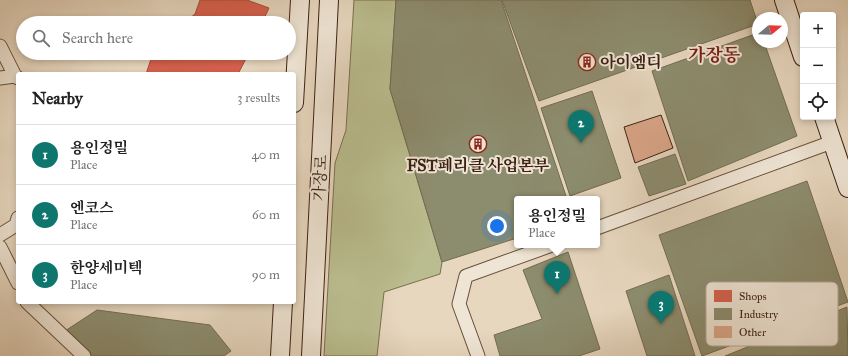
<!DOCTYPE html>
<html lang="en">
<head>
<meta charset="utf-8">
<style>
	:root { --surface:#fff; --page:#f6f6f6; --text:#222; --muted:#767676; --line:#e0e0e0; --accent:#0f766e }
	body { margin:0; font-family:"IM FELL Great Primer","Noto Serif KR",serif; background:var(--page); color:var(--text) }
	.controls { position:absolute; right:12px; top:12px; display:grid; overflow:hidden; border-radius:4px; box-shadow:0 2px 6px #0003 }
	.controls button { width:36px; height:36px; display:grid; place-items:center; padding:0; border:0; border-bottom:1px solid var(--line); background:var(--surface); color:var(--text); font:20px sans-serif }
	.compass { position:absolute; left:752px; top:12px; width:36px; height:36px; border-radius:50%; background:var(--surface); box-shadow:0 2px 6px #0003; rotate:71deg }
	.you { position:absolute; left:497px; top:226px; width:14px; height:14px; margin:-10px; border:3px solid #fff; border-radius:50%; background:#1a73e8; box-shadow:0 0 0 6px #1a73e833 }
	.badge { display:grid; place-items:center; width:26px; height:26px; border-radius:50%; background:var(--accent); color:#fff; font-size:13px; font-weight:700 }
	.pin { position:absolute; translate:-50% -33px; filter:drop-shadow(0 1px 2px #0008) }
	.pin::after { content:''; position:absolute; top:21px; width:14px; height:12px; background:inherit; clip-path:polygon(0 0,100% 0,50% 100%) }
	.popup { position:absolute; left:514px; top:196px; width:86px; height:52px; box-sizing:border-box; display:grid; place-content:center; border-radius:4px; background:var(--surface); filter:drop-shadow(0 1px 3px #0005); font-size:13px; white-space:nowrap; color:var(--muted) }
	.popup b { font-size:15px; color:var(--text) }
	.popup::after { content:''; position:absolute; left:50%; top:100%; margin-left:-8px; border:8px solid transparent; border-top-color:var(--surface) }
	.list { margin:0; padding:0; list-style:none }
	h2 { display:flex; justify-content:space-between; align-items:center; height:52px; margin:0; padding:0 16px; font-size:17px }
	h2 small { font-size:13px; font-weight:400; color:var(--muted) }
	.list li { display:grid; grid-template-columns:26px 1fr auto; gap:12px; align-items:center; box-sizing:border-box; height:60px; padding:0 16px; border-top:1px solid var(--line) }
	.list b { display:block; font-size:15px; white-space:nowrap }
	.list p { margin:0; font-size:13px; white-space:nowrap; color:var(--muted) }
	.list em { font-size:13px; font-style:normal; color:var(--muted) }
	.icon { flex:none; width:22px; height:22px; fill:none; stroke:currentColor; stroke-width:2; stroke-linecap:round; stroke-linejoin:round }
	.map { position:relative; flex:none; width:848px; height:356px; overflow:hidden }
	.search { position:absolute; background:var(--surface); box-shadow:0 2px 6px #0003; left:16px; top:16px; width:280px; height:44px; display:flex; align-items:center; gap:10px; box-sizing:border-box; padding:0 14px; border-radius:22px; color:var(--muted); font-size:15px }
	.panel { position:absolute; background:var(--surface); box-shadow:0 2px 6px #0003; left:16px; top:72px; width:280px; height:232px; border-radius:4px }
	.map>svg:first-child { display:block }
</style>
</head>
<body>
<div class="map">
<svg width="848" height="356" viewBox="0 0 848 356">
	<rect width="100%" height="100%" fill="#e7d7bf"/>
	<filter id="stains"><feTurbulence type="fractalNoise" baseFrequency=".005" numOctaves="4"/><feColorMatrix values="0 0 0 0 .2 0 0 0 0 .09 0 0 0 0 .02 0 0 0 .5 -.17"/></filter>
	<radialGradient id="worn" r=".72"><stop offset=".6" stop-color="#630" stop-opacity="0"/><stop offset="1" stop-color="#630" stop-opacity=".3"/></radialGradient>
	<path fill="#babd8f" stroke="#7c6e51" d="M354,0h42l-6,89 52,173 -2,12 -56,18 -7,64h-53l11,-193 11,-33z"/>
	<path fill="#d6604d" stroke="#a84d3c" d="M200,0h47l22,8 -7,15h-78l11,-9z
		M153,53h96l-11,21h-92z"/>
	<path fill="#8c8c6e" stroke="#746c53" d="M396,0h105l66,199h-50v39l-75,24 -52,-173z
		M502,0h248l8,24 -219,77z
		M758,33v9h6l33,94 -109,45 -36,-110z
		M592,91l29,87 -51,18 -29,-88z
		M675,154l11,30 -37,12 -11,-29z
		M807,181l41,121 -146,54 -43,-121z
		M568,252l32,97 -21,7h-79l-6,-21 48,-16 -19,-49z
		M669,275l26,81h-48l-21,-65z
		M847,307l1,49h-123z
		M97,310l113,15 21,26 -7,5h-133l-26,-25z"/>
	<path fill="#dba789" stroke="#3d2013" d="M661,115l12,33 -38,15 -11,-36z"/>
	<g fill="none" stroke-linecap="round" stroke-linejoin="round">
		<defs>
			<path id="street" d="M0,46l15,30 3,2
				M0,78l15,-2
				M597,228l235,-86
				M0,235l16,-10 2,-7
				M0,247l18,36
				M27,302l57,54
				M478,356l-19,-52 7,-28 86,-31"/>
			<path id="secondary" d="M784,0l19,57
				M294,103l6,-103
				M824,117l24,71
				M280,356l3,-54
				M311,356l18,-356"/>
		</defs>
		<use href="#street" stroke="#684e3e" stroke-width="15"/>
		<use href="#secondary" stroke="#3d2013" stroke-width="20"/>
		<use href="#street" stroke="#efe5d5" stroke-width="13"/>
		<use href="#secondary" stroke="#efe5d5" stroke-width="18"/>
	</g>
	<defs>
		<symbol id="building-ring" viewBox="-11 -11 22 22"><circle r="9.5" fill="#efe5d5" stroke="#8f2418" stroke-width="1.5"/><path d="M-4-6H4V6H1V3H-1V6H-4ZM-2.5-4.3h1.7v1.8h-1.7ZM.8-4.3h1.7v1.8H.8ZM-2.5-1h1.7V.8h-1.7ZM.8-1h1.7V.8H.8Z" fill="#8f2418"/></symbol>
	</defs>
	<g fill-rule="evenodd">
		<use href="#building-ring" x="577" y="52" width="20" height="20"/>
		<use href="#building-ring" x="468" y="134" width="20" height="20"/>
	</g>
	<g text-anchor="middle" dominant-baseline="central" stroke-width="4" stroke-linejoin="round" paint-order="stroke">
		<g font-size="16" font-weight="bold" fill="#3d2013" stroke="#efe5d5" text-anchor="start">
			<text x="600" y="62">아이엠디</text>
			<text x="478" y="165" text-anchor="middle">FST페리클 사업본부</text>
		</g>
		<g font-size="16" fill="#3d2013" stroke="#efe5d5">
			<text transform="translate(320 178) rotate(-87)">가장로</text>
		</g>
		<g font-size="18" font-weight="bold" fill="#7a1f14" stroke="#efe5d5">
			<text x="714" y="55">가장동</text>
		</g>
	</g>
	<rect x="706" y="282" width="132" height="64" rx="6" fill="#efe5d5" stroke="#baaa9b" stroke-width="1"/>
	<rect x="714" y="290" width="18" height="12" fill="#d6604d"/>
	<rect x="714" y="308" width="18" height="12" fill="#8c8c6e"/>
	<rect x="714" y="326" width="18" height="12" fill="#dba789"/>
	<g font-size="11" fill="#3d2013">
		<text x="739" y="300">Shops</text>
		<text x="739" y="318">Industry</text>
		<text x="739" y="336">Other</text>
	</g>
	<rect width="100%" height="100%" filter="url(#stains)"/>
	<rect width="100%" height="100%" fill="url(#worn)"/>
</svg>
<div class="controls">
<button>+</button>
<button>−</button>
<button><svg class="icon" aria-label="locate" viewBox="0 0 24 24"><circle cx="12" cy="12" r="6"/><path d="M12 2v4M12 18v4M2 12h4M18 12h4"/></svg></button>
</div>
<svg class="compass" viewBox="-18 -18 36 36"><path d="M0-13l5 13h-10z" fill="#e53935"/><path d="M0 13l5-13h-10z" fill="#767676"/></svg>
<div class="you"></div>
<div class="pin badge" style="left:557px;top:294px">1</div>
<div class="popup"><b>용인정밀</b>Place</div>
<div class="pin badge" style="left:581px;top:143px">2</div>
<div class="pin badge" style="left:661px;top:324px">3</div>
<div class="search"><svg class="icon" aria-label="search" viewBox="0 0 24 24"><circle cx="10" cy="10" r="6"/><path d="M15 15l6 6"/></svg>Search here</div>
<section class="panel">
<h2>Nearby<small>3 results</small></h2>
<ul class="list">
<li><span class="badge">1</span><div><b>용인정밀</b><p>Place</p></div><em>40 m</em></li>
<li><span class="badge">2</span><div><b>엔코스</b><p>Place</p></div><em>60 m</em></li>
<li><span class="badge">3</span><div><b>한양세미텍</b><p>Place</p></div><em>90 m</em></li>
</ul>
</section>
</div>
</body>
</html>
